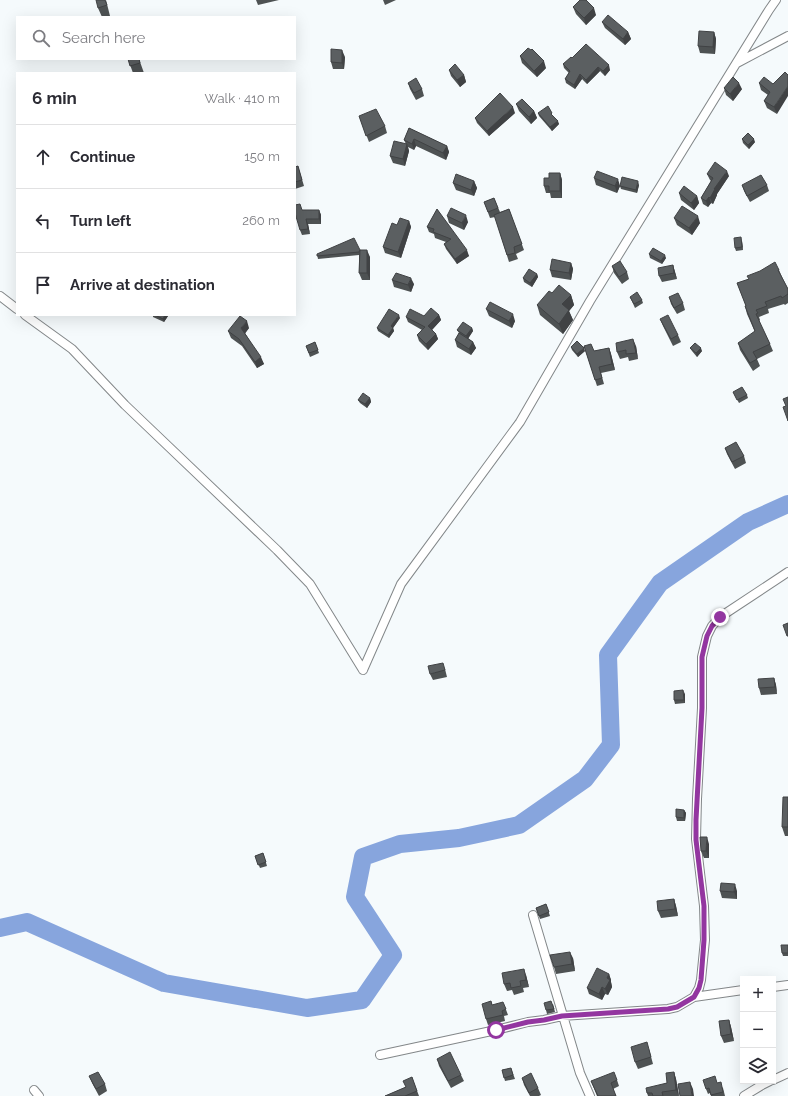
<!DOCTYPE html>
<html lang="en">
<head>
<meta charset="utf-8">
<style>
	:root { --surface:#fff; --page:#f2f2f3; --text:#2b2b33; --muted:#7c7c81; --line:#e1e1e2 }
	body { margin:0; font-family:Raleway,sans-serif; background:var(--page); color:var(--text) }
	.controls { position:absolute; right:12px; bottom:12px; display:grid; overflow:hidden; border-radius:0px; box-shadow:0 4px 16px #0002 }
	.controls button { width:36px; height:36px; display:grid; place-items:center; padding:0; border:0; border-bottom:1px solid var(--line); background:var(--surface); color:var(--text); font:20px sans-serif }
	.stop { position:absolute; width:12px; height:12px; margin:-9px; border:3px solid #9336a0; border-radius:50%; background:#fff }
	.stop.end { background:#9336a0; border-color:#fff; box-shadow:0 1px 4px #0008 }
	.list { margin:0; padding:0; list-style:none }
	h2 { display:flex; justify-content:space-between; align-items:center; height:52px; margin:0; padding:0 16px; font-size:17px }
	h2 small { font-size:13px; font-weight:400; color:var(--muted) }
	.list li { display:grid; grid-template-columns:26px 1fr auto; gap:12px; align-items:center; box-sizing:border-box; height:64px; padding:0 16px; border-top:1px solid var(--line) }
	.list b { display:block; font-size:15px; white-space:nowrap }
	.list em { font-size:13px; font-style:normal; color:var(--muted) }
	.icon { flex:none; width:22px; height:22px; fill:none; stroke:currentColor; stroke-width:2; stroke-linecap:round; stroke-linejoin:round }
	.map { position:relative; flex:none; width:788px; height:1096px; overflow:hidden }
	.search { position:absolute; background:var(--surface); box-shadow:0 4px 16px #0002; left:16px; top:16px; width:280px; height:44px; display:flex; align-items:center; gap:10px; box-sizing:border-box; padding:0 14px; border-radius:0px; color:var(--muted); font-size:15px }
	.panel { position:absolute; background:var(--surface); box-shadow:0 4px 16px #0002; left:16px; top:72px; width:280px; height:244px; border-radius:0px }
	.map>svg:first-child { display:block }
</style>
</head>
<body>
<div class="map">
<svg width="788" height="1096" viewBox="0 0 788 1096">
	<rect width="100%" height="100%" fill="#f5fafc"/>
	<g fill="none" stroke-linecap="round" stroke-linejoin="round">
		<path stroke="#87a5dd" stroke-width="18" d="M0,928l27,-6 137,61 143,25 55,-8 31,-45 -38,-58 8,-40 37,-13 59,-6 60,-13 66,-46 26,-34 -3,-90 52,-72 88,-61 40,-18"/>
		<defs>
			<path id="street" d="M737,63l51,-27
				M0,296l17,13
				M25,315l47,34 53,56 152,145 33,34 53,86
				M363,670l38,-86 119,-162 70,-121 179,-291 7,-10
				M533,915l47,158 10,23
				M773,987l15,-2
				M694,997l49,-7
				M380,1055l116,-25 32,-8 16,-2 18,-4 106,-7 9,-2 17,-10 5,-9 2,-8 4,-40 -1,-34 -8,-67 1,-40 5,-91v-51l5,-21 5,-10 8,-9 68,-45
				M773,1080l15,-7
				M34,1090l5,6
				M744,1096l18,-11 8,-4"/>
		</defs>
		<use href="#street" stroke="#838789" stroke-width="10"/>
		<use href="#street" stroke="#fff" stroke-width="8"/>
	</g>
	<path fill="#4e5253" d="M106,0l4,16 -5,1h-3l-4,-9z
		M256,0h23l-21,5z
		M383,0h13l-11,5z
		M573,7l23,8 -10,10 -10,-11z
		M602,22l26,10 3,7 -6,6 -20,-17z
		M714,32l2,7 -1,15 -15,-1 -2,-7z
		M520,56l26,12 -9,9 -15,-14z
		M345,57l-1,12h-11l-2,-7z
		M572,58l38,12 -5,6 -5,-5 -13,13 -5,-5 -7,10 -9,-6 -1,-4 4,-6 -5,-5 -1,-4z
		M128,59h11l5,14h-11z
		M449,70l15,5 2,7 -6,5 -9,-11z
		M408,83l14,6 2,7 -8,4 -6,-11z
		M759,83l14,1 4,30 -10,-6 -3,-7 4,-6 -7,-5z
		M724,88l18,1 -9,12 -7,-6z
		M516,104l18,7 3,7 -6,6 -12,-13z
		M515,113l-26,23 -12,-13 -2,-5z
		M538,113l15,3 6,8 -7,7 -13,-15z
		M359,116l26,10 2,7 -18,9z
		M409,128l38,18 2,6 -3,8 -30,-14 -2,4 -6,-3 1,4 -4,15 -12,-3 -3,-7 16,-12 -2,-4z
		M742,139l13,3 -6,7 -6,-6z
		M298,166l6,20 -9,3v-22z
		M560,173l2,7v18h-11l-1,-5h-4l-2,-7 5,-8z
		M707,174l22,2 -12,18v1l-4,9 -2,-1 -3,4 -5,-3 -2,-6 10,-17 -1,-1z
		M594,178l26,8 19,-1 -2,8 -16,-4 -1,-3 -3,7 -21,-8z
		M474,181l3,7 -3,8 -18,-6 -3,-7z
		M742,185h25l2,6 -19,11 -6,-11z
		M679,193l18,3 2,7 -5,7 -13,-10z
		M494,198l6,14 9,-3 15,41 -8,4 2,5 -9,3 -14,-45 -5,1 -6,-16z
		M437,209l32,47 -12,8 -11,-15 -2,-5 2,-2 -11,-4 -1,-4 -5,-2 -2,-5z
		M302,210h17l2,5v9h-13l2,10 -8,1 -2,-5z
		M447,216l21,6 -4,8 -15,-7z
		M674,218l26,5 -8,12 -15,-10z
		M409,221l2,6 -10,31 -16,-5 -2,-6z
		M742,241l1,9 -7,1 -1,-3z
		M360,250l10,7v23h-8l-3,-7v-18l-41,4 -1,-5z
		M649,254l17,4 -4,6 -12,-6z
		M571,263l2,6 -2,11 -19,-3 -2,-7z
		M673,265l4,14 -15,3 -3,-6z
		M612,266l15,6 2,7 -7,5 -8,-11z
		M779,270l3,7 6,12v14l-3,2 -1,-1 -16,5 1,4 -10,4 1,3 -1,1 11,23 3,7 -16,8 3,7 -7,5 -13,-21 -2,-7 17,-11 -8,-18 -2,-8h1l-9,-23z
		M537,274l1,3 -6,10 -8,-5 -1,-4z
		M392,280l22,4 -3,8 -17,-5z
		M571,295l3,10 -5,6 4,9 -10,14 -23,-19 -3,-10z
		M630,297l12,3 1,3 -8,5z
		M669,297l14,6 2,7 -8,4 -6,-10z
		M486,309l29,12 -3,7 -23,-12z
		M153,315h15v1l-4,6 -11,-5z
		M439,315l2,5 -9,10 4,4 2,5 -10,11 -9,-9 -2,-6 5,-5 -14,-8 -2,-5z
		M400,318l-7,10 1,3 -5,7 -11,-7 -1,-3z
		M660,319l18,16 3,7 -8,4 -10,-20z
		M249,328l-4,5 19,31 -7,4 -15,-22 -11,-8 -3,-7z
		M472,328l1,3 -5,7 5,4 3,6 -5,7 -14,-8 -2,-7 4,-7 -2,-3z
		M315,342l4,11 -9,4 -4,-11z
		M584,346l10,5 15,-3 2,6 4,16 -14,3 3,11 -7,2z
		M636,346l2,13 -9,2 -1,-4 -8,2 -3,-7z
		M571,347l14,4 -7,6 -6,-7z
		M690,348l12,3 -5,6 -5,-6z
		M733,392l14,3 1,3 -9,5z
		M370,398l1,4 -4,6 -7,-5 -2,-3z
		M725,448l19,8 2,7 -11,6 -8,-15z
		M445,669l2,8 -14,3 -3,-6z
		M774,678l2,7 1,9 -16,1 -2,-7z
		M685,694v9l-10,1 -1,-4z
		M788,797v39h-3l-3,-9z
		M684,810l2,3 -1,8h-8l-1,-4z
		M709,844v14h-5l-3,-7z
		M263,853l4,13 -7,2 -5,-12z
		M720,891h17v8l-15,-1z
		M674,899l2,7 2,10 -17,2 -3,-7z
		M546,904l4,12 -10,3 -4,-11z
		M788,945v11h-5l-1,-3z
		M573,958l2,13 -19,3 -2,-7z
		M609,974l2,6v2l1,5 -4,8 -3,-1 -3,6 -13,-6 -2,-6z
		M526,975l3,12 -6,1 1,4 -10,3 -2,-5 -5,1 -3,-7z
		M491,1001l1,4 13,2 3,8 -4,1 1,5 -17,4 -2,-6z
		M553,1004l2,8 -8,2 -1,-4z
		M729,1020l2,7 3,14 -10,2 -3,-7z
		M649,1049l4,15 -15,5 -3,-7z
		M437,1059l24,16 3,6 -13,7 -12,-22z
		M511,1068l4,11 -10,2 -3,-11z
		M674,1072l2,7 3,17h-31l-1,-3 20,-10z
		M89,1076l16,8 2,7 -8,5 -7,-13z
		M412,1077l7,19h-34l21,-9z
		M522,1078l16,10 3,7 -2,1h-9l-6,-11z
		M617,1080l2,6 -6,3 3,7h-19l-6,-15z
		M717,1083l6,5 2,8h-14l-1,-3 -2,1 -2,-5z"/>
	<path fill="#404244" d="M594,8l2,7 -10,10 -2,-7z
		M628,32l3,7 -6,6 -2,-6z
		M714,32l2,7 -1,15 -2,-7z
		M342,50l3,7 -1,12 -2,-6z
		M544,61l2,7 -9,9 -3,-6z
		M609,65l1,5 -5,6 -2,-5z
		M598,67l2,4 -13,13 -1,-4z
		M580,74l2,5 -7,10 -1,-4z
		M464,75l2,7 -6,5 -3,-7z
		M739,83l3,6 -9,12 -3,-7z
		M788,86v10l-11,18 -3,-7z
		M513,107l2,6 -26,23 -2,-5z
		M534,111l3,7 -6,6 -2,-7z
		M558,121l1,3 -7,7 -2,-4z
		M414,139l2,7 -2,4 -2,-6z
		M754,139l1,3 -6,7 -1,-4z
		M407,144l2,7 -4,15 -2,-7z
		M447,146l2,6 -3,8 -3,-7z
		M727,171l2,5 -12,18v1l-4,9 -3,-6 4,-9z
		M560,173l2,7v18l-2,-7z
		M618,179l2,7 -3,7 -2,-7z
		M474,181l3,7 -3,8 -3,-6z
		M638,181l1,4 -2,8 -1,-3z
		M697,196l2,7 -5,7 -3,-7z
		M709,197l2,6 -3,4 -2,-6z
		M319,210l2,5v9l-2,-5z
		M466,215l2,7 -4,8 -2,-7z
		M698,216l2,7 -8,12 -3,-7z
		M306,219l2,5 2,10 -2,-5z
		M409,221l2,6 -10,31 -3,-6z
		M741,237l1,4 1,9 -1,-3z
		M367,250l3,7v23l-3,-7z
		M467,250l2,6 -12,8 -2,-5z
		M665,255l1,3 -4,6 -1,-3z
		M571,263l2,6 -2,11 -2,-7z
		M673,265l4,14 -3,-6z
		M537,274l1,3 -6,10 -2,-4z
		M411,278l3,6 -3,8 -3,-7z
		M571,295l3,10 -5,6 4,9 -10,14 -4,-10 3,-20z
		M513,314l2,7 -3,7 -3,-7z
		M165,315h3v1l-4,6 -1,-3z
		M399,315l1,3 -7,10 1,3 -5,7 -1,-3 3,-9z
		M439,315l2,5 -11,12 -2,-6z
		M247,321l2,7 -5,7 -3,-7z
		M472,328l1,3 -5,8 -2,-3z
		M436,334l2,5 -10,11 -2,-6z
		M633,339l3,7 2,13 -2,-6z
		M473,342l3,6 -5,7 -2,-6z
		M584,348l1,3 -7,6 -1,-3z
		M609,348l2,6 4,16 -3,-6z
		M701,348l1,3 -5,6 -1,-4z
		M261,357l3,7 -7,4 -2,-6z
		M370,398l1,4 -4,6 -2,-4z
		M774,678l2,7 1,9 -2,-7z
		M683,690l2,4v9l-1,-3z
		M684,810l2,3 -1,8 -1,-3z
		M707,837l2,7v14l-3,-7z
		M735,884l2,7v8l-3,-7z
		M674,899l2,7 2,10 -3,-7z
		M570,952l3,6 2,13 -3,-7z
		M524,969l2,6 3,12 -3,-7z
		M609,974l2,6v2l1,5 -4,8 -3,-6 2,-11z
		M602,987l3,7 -3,6 -3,-6z
		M729,1020l2,7 3,14 -3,-7z
		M674,1072l2,7 3,17 -3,-6z
		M690,1082l3,7 1,7h-2z"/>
	<path fill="#5b5f61" stroke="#404244" d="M96,0h9l2,5 -9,3z
		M580,0h6l8,8 -10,10 -11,-11z
		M608,15l20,17 -5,7 -21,-17z
		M699,31l15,1 -1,15 -15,-1z
		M586,44l23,21 -6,6 -5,-4 -12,13 -6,-6 -6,11 -9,-6 5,-8 -7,-7 8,-7 1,1z
		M528,48l3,2 1,-1 12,12 -10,10 -14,-15z
		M331,49l11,1v13l-11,-1z
		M128,59h11l1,4 -10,3z
		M455,64l9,11 -7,5 -8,-10z
		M785,72l3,3v11l-14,21 -10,-6 6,-9 -11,-9 5,-6 9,7z
		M733,77l6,6 -9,11 -6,-6z
		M416,78l6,11 -8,4 -6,-10z
		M500,93l13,14 -26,24 -12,-13z
		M522,99l12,12 -5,6 -13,-13z
		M548,106l4,7 -1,1 7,7 -8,6 -12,-14z
		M376,109l9,17 -19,10 -7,-20z
		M409,128l38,18 -4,7 -29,-14 -2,5 -8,-4z
		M748,133l6,6 -6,6 -6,-6z
		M394,141l13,3 -4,15 -13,-3z
		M715,162l12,9 -13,18h1l-5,9 -1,-1 -3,4 -5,-3 12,-20 -6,-4z
		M298,166l4,14 -7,2v-15z
		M597,171l21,8 -3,7 -21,-8z
		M549,173h11v18h-11v-5h-5v-8h5z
		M456,174l18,7 -3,9 -18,-7z
		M761,175l6,10 -20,11 -5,-11z
		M622,177l16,4 -2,9 -16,-4z
		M684,186l13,10 -6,7 -12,-10z
		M494,198l4,10 -10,4 -4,-10z
		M300,204l2,6h17v9h-13l2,10 -8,1 -5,-17v-8z
		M682,206l16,10 -9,12 -15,-10z
		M451,208l15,7 -4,8 -15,-7z
		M437,209l30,41 -12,9 -11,-15 7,-5 -18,-7 1,-3 -7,-2z
		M509,209l13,35 -8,3 1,6 -8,2 -13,-40z
		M400,218l9,3 -11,31 -15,-5 9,-24 5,2z
		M741,237l1,10 -7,1 -1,-10z
		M354,238l6,12 -1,2 -42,4v-2z
		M653,248l12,7 -4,6 -12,-7z
		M360,250h7v23h-8z
		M552,259l19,4 -2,10 -19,-3z
		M620,261l7,11 -8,5 -7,-11z
		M775,262l4,8h-1l10,19v5l-6,4 -1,-2 -16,6 2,4 -11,4 2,3 -2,1 14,30 -17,8 4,7 -7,4 -12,-20 17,-12 -10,-25h1l-9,-23 12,-4 -2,-3 13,-5z
		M673,265l1,8 -15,3 -1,-8z
		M529,269l8,5 -7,9 -7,-5z
		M396,273l15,5 -3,7 -16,-5z
		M559,285l12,10 -9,9 7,6 -10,14 -22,-19 12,-14 3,2z
		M637,292l5,8 -8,4 -4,-7z
		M678,293l5,10 -9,5 -5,-11z
		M490,302l23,12 -4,7 -23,-12z
		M431,308l8,7 -11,11 8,8 -10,10 -9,-9 8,-8 -19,-10 4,-8 14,7z
		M389,309l10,6 -8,11 2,2 -5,7 -11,-7z
		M155,315h10l-2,4z
		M668,315l10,20 -7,4 -11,-20z
		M240,316l7,5 -6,7 20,29 -6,5 -16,-23 -11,-8z
		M463,322l9,6 -6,8 -9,-6z
		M459,333l14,9 -4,7 -14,-9z
		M633,339l3,14 -10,1v-4l-9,2 -1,-9z
		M577,341l7,7 -7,6 -6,-7z
		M315,342l3,8 -9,3 -3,-7z
		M695,343l6,5 -5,5 -6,-5z
		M591,344l3,7 15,-3 3,16 -13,3 3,11 -7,2 -11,-34z
		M742,387l5,8 -10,5 -4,-8z
		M363,393l7,5 -5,6 -7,-4z
		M788,397v24l-5,-14 3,-1 -3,-7z
		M736,442l8,14 -12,6 -7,-14z
		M788,623v13h-1l-4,-11z
		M443,663l2,7 -15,4 -2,-8z
		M774,678l1,9 -16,1 -1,-9z
		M683,690l1,10h-10v-9z
		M783,797h5v30h-6z
		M676,809l8,1v8l-8,-1z
		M700,837h7l-1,14h-5z
		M263,853l3,9 -8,3 -3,-9z
		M721,883l14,1 -1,8 -14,-1z
		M674,899l1,10 -17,2 -1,-10z
		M546,904l3,8 -10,4 -3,-8z
		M781,945h7v8h-6z
		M570,952l2,12 -18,3 -4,-12z
		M597,968l12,6 -2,4 3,2 -5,9 -3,-2 -3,7 -12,-6z
		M524,969l2,11 -6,1 1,5 -10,2 -1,-5 -6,1 -2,-11z
		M491,1001l1,4 11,-3 3,7 -4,2 1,4 -17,4 -4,-15z
		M551,1001l3,8 -8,1 -2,-7z
		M729,1020l2,14 -10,2 -2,-15z
		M647,1042l4,15 -16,5 -4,-15z
		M450,1052l11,23 -13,6 -11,-22z
		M511,1068l2,7 -9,3 -2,-8z
		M98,1072l7,12 -9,5 -7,-13z
		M614,1072l3,8 -6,3 5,13h-18l-7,-15z
		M674,1072l2,18 -14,2 1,4h-10l-1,-3h-5l-1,-5 21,-5 -1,-10z
		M531,1073l7,15 -9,5 -7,-15z
		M715,1076l2,7 4,-1 2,10 -12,3 -2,-7 -3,1 -3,-9z
		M412,1077l5,14 -12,5h-20l21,-9 -3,-6z
		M690,1082l2,14h-12l-2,-12z"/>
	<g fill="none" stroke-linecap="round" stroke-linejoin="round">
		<path stroke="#9336a0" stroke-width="5" d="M496,1030l32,-8 16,-2 18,-4 106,-7 9,-2 17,-10 5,-9 2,-8 3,-40v-34l-8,-66v-20l6,-112v-51l5,-21 5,-10 8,-9"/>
	</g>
</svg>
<div class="controls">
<button>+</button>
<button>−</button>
<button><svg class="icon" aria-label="layers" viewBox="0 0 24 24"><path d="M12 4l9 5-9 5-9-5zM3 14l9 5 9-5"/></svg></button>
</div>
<div class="stop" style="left:496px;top:1030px"></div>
<div class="stop end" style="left:720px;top:617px"></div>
<div class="search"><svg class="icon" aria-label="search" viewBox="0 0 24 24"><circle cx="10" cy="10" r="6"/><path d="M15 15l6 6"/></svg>Search here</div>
<section class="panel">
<h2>6 min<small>Walk · 410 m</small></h2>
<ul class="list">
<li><svg class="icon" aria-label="ahead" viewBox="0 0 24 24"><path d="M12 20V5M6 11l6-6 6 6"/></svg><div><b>Continue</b></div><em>150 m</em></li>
<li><svg class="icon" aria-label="left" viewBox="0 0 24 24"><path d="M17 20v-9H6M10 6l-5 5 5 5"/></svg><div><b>Turn left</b></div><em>260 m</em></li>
<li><svg class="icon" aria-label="arrive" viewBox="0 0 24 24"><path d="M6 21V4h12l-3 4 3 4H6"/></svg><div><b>Arrive at destination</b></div></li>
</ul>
</section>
</div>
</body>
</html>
